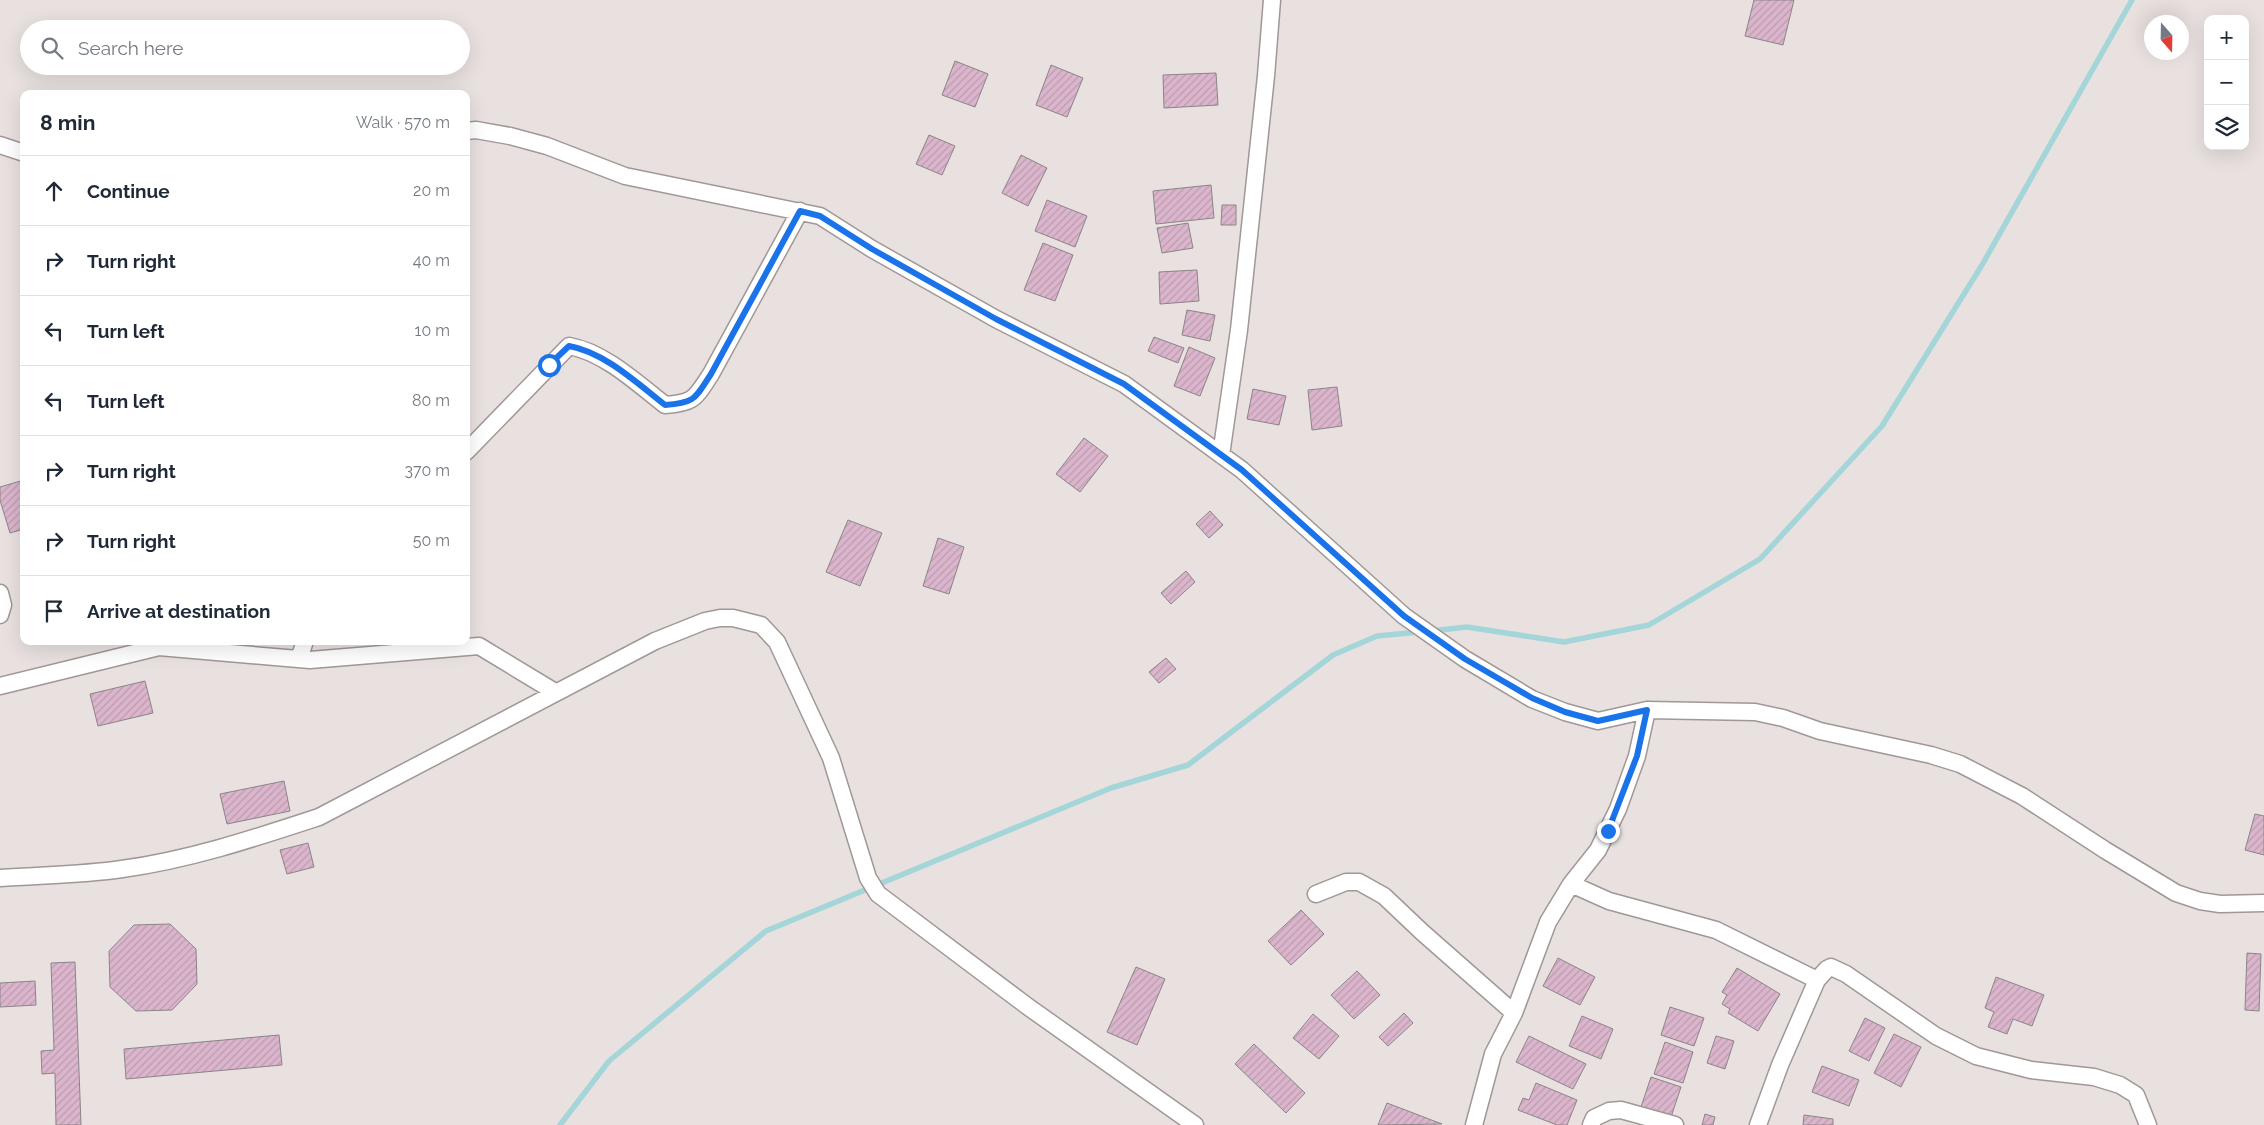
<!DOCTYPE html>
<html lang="en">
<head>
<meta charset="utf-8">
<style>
	:root { --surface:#fff; --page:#f2f2f3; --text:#1f2937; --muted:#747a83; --line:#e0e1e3 }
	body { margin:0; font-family:Raleway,sans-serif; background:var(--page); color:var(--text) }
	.controls { position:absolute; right:15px; top:15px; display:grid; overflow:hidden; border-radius:10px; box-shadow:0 5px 20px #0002 }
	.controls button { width:45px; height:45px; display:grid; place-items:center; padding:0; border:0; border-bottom:1px solid var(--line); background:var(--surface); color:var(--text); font:25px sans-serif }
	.compass { position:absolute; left:2144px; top:15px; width:45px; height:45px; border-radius:50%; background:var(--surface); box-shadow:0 5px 20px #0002; rotate:160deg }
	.stop { position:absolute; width:15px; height:15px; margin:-11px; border:4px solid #1a73e8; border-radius:50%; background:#fff }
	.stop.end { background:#1a73e8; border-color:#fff; box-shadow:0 1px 5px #0008 }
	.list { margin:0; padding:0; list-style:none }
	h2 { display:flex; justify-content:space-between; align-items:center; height:65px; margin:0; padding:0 20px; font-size:21px }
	h2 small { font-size:16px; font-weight:400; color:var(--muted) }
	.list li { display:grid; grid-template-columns:32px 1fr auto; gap:15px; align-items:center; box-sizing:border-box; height:70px; padding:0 20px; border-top:1px solid var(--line) }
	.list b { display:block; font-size:19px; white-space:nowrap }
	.list em { font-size:16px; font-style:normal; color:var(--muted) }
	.icon { flex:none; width:28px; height:28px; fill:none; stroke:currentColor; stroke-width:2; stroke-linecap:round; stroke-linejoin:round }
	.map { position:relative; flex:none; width:2264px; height:1125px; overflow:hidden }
	.search { position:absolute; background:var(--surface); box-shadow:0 5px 20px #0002; left:20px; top:20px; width:450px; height:55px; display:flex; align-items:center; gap:12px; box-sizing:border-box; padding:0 18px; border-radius:28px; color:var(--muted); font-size:19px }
	.panel { position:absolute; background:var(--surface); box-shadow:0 5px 20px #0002; left:20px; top:90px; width:450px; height:555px; border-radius:10px }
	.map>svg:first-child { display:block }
</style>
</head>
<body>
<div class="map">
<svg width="2264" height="1125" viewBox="0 0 2264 1125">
	<defs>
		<pattern id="building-hatch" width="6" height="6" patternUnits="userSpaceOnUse" patternTransform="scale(1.25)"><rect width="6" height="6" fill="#dbb5cc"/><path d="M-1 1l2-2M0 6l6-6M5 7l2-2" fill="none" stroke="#bc9caf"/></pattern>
	</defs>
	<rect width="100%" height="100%" fill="#e9e1df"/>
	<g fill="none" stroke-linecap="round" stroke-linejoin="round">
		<path stroke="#a3d5d9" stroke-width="5.5" d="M1431,631l36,-4 97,15 85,-17 111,-66 122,-133 100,-161 150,-265
			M560,1125l49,-64 157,-130 345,-143 77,-23 145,-110 44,-19 42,-4"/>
	</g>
	<path fill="url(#building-hatch)" stroke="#8a8488" d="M1754,0h40l-11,45 -38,-9z
		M955,61l33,13 -13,33 -33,-12z
		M1051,65l32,13 -16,39 -31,-12z
		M1216,73l2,32 -54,3 -1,-33z
		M929,135l26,11 -13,29 -26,-11z
		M1021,155l26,13 -19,38 -26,-13z
		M1211,185l3,33 -58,6 -3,-33z
		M1047,200l40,16 -12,31 -40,-16z
		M1222,205h14v20h-15z
		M1188,223l5,25 -31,5 -5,-25z
		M1043,243l30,12 -18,46 -31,-11z
		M1197,270l2,31 -39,3 -1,-32z
		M1187,310l28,5 -5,26 -28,-6z
		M1154,337l30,11 -6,15 -30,-12z
		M1189,347l26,11 -15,38 -26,-10z
		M1337,387l5,39 -30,4 -4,-40z
		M1253,389l33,7 -7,29 -32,-6z
		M1084,438l24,18 -28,36 -24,-18z
		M24,480v49l-14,4 -10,-33v-13z
		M1210,511l13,14 -14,13 -13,-14z
		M848,520l34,13 -22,53 -34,-14z
		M938,538l26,9 -15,47 -26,-8z
		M1186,571l9,11 -24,22 -10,-11z
		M1166,658l10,11 -17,14 -10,-11z
		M145,681l8,32 -55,13 -8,-32z
		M284,781l6,30 -63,13 -7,-30z
		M2255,814l9,2v39l-19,-5z
		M308,843l6,24 -27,7 -7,-24z
		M1301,910l23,24 -33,31 -23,-24z
		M170,924l26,25 1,35 -25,26 -36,1 -26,-24 -1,-36 25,-26z
		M2247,953l14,1 -2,57 -14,-1z
		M1558,958l37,19 -15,28 -37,-19z
		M75,962l6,163h-25l-1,-52 -13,1 -1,-23 13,-1 -3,-87z
		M1136,967l29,12 -28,66 -30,-13z
		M1737,968l43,26 -22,37 -30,-18 2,-4 -8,-5 5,-9 -5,-3z
		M1357,971l23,24 -26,24 -23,-24z
		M1996,977l48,18 -12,31 -19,-7 -6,15 -19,-7 6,-15 -9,-4z
		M35,981l1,24 -36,2v-24z
		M1670,1007l34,11 -10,28 -33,-11z
		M1404,1013l9,10 -25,23 -9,-9z
		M1313,1014l26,22 -20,23 -26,-21z
		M1582,1016l31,13 -12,30 -32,-13z
		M1865,1018l20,10 -16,33 -20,-10z
		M1894,1034l27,13 -20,40 -27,-14z
		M279,1035l3,30 -156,14 -2,-30z
		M1529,1036l57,28 -13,25 -57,-27z
		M1716,1036l18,5 -9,28 -18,-6z
		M1665,1042l28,10 -10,31 -29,-9z
		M1254,1044l51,49 -19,20 -51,-49z
		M1822,1066l37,14 -10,26 -37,-14z
		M1651,1077l30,10 -11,33 -30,-10z
		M1536,1083l41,17 -10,25h-10l-39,-15 5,-12 6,2z
		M1387,1103l55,21 -64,1z
		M1705,1114l10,3 -2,8h-11z
		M1804,1115l29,4v6h-30z"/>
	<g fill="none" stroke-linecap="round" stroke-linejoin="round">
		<defs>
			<path id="minor" d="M466,131l10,-1 34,6 37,10 78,30 195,40 52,33 124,70 128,65 118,86 162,146 61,43 67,40 33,13 33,9 49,-11 108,2 28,6 37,13 111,24 29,9 62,32 83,54 71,43 24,8 20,3 44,-1
				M0,145l24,8
				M466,452l103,-106c35,6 68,37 96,59 30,-2 30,-7 46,-31l89,-163
				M1221,455l18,-125 27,-254 6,-76
				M0,593l3,12 -3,10
				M299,659l6,-18
				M0,686l159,-39 151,13 169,-14 76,46
				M0,878c41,-3 82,-3 122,-9 67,-9 133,-31 197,-52l336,-176 50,-20 15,-3h13l28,7 16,17 54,116 37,120 10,16 149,112 168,119
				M1571,884l38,17 107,29 101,50
				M1316,894l30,-12h13l25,14 38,36 92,81
				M1474,1125l19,-71 21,-41 34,-91 23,-38 27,-34 20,-41 19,-53 10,-46
				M1591,1125l3,-7 15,-7 12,-1 54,15
				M1758,1125l22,-60 37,-85 10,-11 4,-2 15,7 90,62 40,20 55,14 63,7 26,8 16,10 12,30"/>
		</defs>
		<use href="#minor" stroke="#9f9896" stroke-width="19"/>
		<use href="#minor" stroke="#fff" stroke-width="16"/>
	</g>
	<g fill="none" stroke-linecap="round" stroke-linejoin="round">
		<path stroke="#1a73e8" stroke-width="6" d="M549,365l20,-19c35,6 68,37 96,59 31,-2 30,-7 46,-31l89,-163 20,5 52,33 124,70 128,65 118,86 162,146 61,43 67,39 33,14 33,9 49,-11 -10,46 -29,75"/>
	</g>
</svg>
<div class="controls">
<button>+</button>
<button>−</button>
<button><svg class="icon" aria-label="layers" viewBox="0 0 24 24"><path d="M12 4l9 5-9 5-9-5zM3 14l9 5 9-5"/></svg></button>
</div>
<svg class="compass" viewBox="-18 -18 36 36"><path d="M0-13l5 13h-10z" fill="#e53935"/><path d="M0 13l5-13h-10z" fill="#747a83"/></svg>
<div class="stop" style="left:549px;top:365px"></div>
<div class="stop end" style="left:1608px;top:831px"></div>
<div class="search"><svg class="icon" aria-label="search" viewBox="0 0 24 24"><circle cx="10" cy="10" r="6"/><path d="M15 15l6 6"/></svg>Search here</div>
<section class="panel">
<h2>8 min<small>Walk · 570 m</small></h2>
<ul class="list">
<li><svg class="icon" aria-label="ahead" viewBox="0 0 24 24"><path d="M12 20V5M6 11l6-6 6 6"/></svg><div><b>Continue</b></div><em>20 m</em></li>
<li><svg class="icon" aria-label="right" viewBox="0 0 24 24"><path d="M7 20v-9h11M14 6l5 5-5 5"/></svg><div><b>Turn right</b></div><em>40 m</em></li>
<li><svg class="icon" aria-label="left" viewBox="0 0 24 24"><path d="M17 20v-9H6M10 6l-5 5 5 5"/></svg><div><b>Turn left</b></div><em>10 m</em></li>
<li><svg class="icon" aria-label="left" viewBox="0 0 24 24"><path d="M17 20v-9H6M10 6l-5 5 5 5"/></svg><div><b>Turn left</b></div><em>80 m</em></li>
<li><svg class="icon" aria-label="right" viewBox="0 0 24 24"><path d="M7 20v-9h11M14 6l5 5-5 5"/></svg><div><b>Turn right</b></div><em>370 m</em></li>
<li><svg class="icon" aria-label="right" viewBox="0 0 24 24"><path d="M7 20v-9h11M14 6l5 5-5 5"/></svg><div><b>Turn right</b></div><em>50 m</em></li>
<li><svg class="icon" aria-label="arrive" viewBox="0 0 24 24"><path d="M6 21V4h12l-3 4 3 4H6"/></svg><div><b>Arrive at destination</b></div></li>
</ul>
</section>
</div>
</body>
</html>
